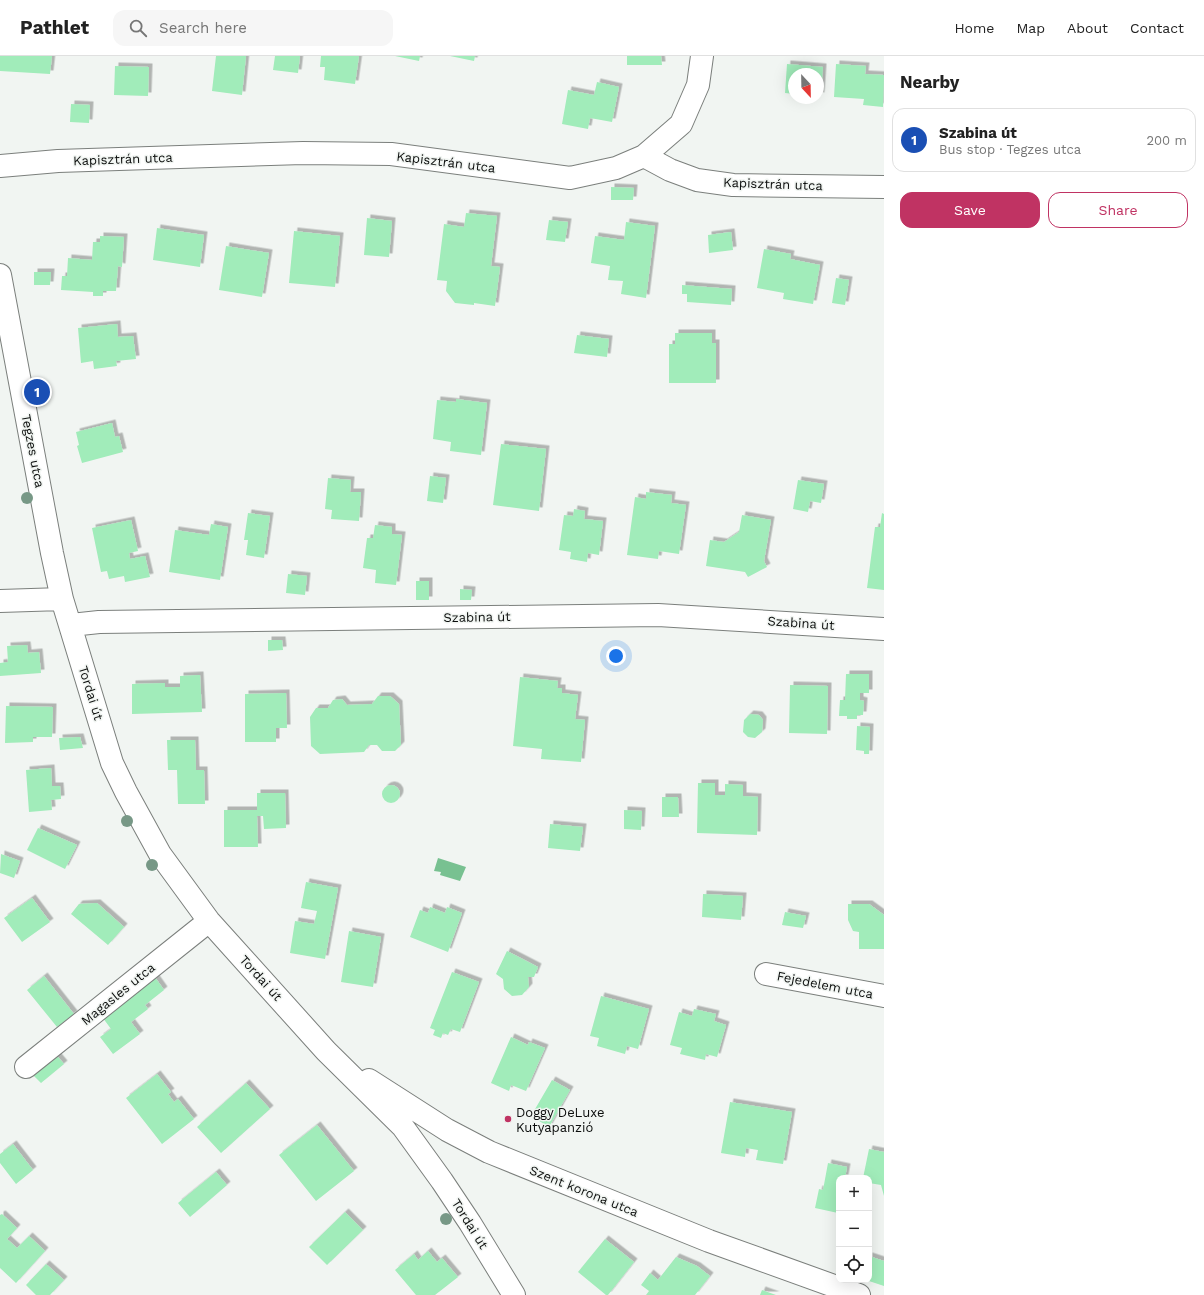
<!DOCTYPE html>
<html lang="en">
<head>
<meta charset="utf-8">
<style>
	:root { --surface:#fff; --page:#f6f6f6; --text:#222; --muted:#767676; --line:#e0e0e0; --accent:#c03363 }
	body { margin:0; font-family:"Work Sans",sans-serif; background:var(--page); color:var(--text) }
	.controls { position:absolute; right:12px; bottom:12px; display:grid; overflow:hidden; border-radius:8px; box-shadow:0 4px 16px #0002 }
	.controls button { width:36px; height:36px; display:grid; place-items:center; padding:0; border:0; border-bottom:1px solid var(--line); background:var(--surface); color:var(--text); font:20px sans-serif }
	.compass { position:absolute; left:788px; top:12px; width:36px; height:36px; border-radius:50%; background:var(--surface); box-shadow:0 4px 16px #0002; rotate:158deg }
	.you { position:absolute; left:616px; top:600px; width:14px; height:14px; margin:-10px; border:3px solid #fff; border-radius:50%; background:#1a73e8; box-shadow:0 0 0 6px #1a73e833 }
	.badge { display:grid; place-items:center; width:26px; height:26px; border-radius:50%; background:var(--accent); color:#fff; font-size:13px; font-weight:700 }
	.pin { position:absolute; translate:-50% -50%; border:2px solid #fff; box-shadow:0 1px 4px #0006 }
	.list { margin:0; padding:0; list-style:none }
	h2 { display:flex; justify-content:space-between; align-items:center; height:52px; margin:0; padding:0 16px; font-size:17px }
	h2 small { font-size:13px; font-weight:400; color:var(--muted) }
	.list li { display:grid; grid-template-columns:26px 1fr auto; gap:12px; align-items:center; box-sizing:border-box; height:64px; margin:0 8px 8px; padding:0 8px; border:1px solid var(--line); border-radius:12px }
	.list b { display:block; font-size:15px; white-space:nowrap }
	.list p { margin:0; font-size:13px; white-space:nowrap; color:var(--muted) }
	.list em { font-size:13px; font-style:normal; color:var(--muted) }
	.actions { display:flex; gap:8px; padding:12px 16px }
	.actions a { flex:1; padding:9px 0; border:1px solid var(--accent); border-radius:12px; text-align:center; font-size:14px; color:var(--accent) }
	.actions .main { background:var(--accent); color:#fff }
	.icon { flex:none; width:22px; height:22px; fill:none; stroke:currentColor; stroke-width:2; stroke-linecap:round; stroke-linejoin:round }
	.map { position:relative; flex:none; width:884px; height:1239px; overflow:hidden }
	header { display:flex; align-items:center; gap:24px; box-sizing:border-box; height:56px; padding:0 20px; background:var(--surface); border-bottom:1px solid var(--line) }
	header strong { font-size:19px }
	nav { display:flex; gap:22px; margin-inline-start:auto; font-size:14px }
	.search { width:280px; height:36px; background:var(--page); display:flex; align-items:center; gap:10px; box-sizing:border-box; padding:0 14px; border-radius:12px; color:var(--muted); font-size:15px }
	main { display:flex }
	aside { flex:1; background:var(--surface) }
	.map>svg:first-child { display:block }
</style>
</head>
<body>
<header>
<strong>Pathlet</strong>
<div class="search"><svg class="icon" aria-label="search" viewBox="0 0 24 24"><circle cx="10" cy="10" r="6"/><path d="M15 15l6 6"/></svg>Search here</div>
<nav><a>Home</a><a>Map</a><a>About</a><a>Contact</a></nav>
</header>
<main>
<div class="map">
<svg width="884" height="1239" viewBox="0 0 884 1239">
	<defs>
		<filter id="shadow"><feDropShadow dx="3.5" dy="-3.5" stdDeviation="0" flood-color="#0004"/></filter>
	</defs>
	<rect width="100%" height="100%" fill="#f1f5f2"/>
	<path fill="#78c191" d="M438,802l28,9 -6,14 -20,-6 1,-3 -7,-1z"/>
	<path fill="#a1ecba" filter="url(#shadow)" d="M0,0h52l-2,18 -50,-3z
		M216,0h30l-4,39 -30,-4z
		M275,0h25l-2,17 -25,-3z
		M321,0h38l-4,28 -31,-4 1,-13h-5z
		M395,0h25l-1,5z
		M450,0h25l-1,5z
		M627,0h34l1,9h-35z
		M787,8l36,3 -2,29 -3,-1v-21h-24v20l-9,-1z
		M836,8l30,2 -1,8 19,1 -1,32 -20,-2 1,-6 -30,-2z
		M115,10l34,1 -1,29 -34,-1z
		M597,26l22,5 -7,35 -22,-4 -2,11 -26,-5 6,-34 26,5z
		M71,48l19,1 -1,18 -19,-1z
		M611,131l23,1 -1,12h-22z
		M466,157l31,3 -6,50 9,1 -5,39 -21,-3v2l-19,-2 -9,-12 1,-10 -10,-1 7,-56 20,3z
		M367,162l25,3 -3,36 -25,-2z
		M549,164l19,2 -3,20 -19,-2z
		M626,166l29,4 -9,72 -25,-4 2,-13 -15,-1 2,-14 -19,-3 4,-27 29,4z
		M157,172l47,7 -4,32 -47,-7z
		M294,175l46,5 -5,51 -46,-4z
		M731,176l2,18 -24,3 -1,-18z
		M100,180l24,1 -2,30 -4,-1 -2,25h-13v5h-10v-4l-32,-2 1,-14h5l1,-18 24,2 1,-18h7z
		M226,190l43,7 -7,44 -43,-7z
		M764,193l27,5 -1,5 30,6 -7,39 -30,-5 1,-6 -27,-5z
		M34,216h17l-1,13h-16z
		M836,222l13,2 -4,25 -13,-2z
		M682,229l50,4 -1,16 -44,-3v-8h-5z
		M117,268l1,13 15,-1 3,23 -20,2 1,5 -23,3 -1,-8 -12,2 -3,-35z
		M675,277h37v10h4v40h-47v-39h6z
		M577,279l32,4 -2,18 -33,-4z
		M456,343l31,4 -6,52 -31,-4 1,-9 -18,-3 4,-39 19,2z
		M112,367l3,14 4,-1 4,16 -41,11 -5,-17 2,-1 -3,-13z
		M501,388l45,5 -7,62 -46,-6z
		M430,420l16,2 -3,25 -16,-2z
		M328,422l23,2 -1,12h11l-2,29 -28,-2 1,-9 -7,-1z
		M798,424l26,4 -3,19 -11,-2 -2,11 -15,-3z
		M646,436l26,3 -1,8 15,2 -7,49 -20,-3 -1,8 -31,-4 8,-58 11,2z
		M574,453l11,2 -1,8 19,2 -4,34 -11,-2 -1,9 -17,-3 1,-7 -12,-2 5,-35 9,1z
		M248,457l22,3 -6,42 -18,-3 2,-15h-4z
		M882,457l2,1v76l-17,-2 8,-61h5z
		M742,459l29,5 -7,41 3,6 -19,10 -3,-5 -39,-6 4,-26 14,2 15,-10z
		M131,464l7,31 -9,2 1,6 15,-3 5,21 -25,5 -1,-6 -15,3 -2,-8 -6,1 -9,-44z
		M211,468l17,3 -8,53 -51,-8 6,-42 34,5z
		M375,469l17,2v7l10,1 -6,50 -21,-2 1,-13 -13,-2 4,-30h6z
		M288,518l19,2 -2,19 -19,-2z
		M416,525h13v19h-13z
		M460,533l12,1 -1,10h-11z
		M268,584h14l1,10 -15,1z
		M27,589l1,8 11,-1 2,21 -41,3v-13l8,-1 -1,-16z
		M846,618h23v19h-9v7l4,1 -1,14h-6v4h-10v-3h-8l1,-16h5z
		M200,619l2,37 -70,2v-30l33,-1v4h15v-11z
		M520,621l38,4 -1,7h5v5l16,2 -3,24 10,1 -4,42 -40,-3 1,-10 -29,-3z
		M790,629l38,1 -1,48 -38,-1z
		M286,637l1,35h-11v14h-31v-48z
		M378,640h12l9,8 2,41 -6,6h-13l-5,-6h-8l-5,7 -44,2 -9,-8 -1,-29 6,-9h12l5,-8 9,-1 5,6 25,-1z
		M6,650l47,1 -1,30h-19v5l-28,1z
		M750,658l9,1 4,5 -1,12 -7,6 -7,-1 -5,-5 1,-12z
		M857,670l13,1 -1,27h-5v-3l-8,-1z
		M80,681l3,11 -23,2 -1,-12z
		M167,684h28l1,30h8l1,34h-27l-1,-34h-9z
		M51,712l1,18h8l1,13 -10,1 1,10 -23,2 -3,-42z
		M698,727h17v12h10v-11l18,1v11l15,1 -1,38 -60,-2z
		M382 738a9 9 0 1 1 18 0a9 9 0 1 1-18 0Z
		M257,737h28l1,35 -22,1 -1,-13h-6l1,31h-34v-37h33z
		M662,741h16l1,20h-17z
		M624,754l18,1 -1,19 -17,-1z
		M550,768l33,3 -3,24 -32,-3z
		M38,772l39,17 -12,24 -38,-19z
		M1,798l19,7 -6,17 -14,-5z
		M306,826l32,6 -13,71 -35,-6 5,-32 19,3 3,-13 -16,-3z
		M703,838l40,2 -2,24 -39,-3z
		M32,842l18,24 -28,20 -18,-24z
		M97,847l27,24 -16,18 -37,-31 8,-10z
		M848,848h21l15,11v34h-25v-17l-6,-1 -5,-11z
		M430,851l15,6 2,-6 15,6 -14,39 -38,-15 10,-27 8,3z
		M785,856l21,4 -3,12 -21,-3z
		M349,875l32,6 -8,50 -32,-5z
		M507,895l31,16 -4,10h-6l1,10 -7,8 -10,1 -8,-7 -1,-10 -7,-5z
		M452,916l27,10 -19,50 -9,-3 -3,6 -5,-2 -2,5 -8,-3 2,-5 -5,-2z
		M152,917l12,17 -19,15 3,4 -17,13 9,12 -27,20 -13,-17 11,-8 -11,-15z
		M44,920l30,38 -17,13 -30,-37z
		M601,940l48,13 -11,40 -11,-3 -2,8 -28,-8 2,-8 -9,-2z
		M694,953l22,5 -2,7 12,4 -9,32 -11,-3 -1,6 -25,-6 2,-6 -12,-3 9,-33 13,4z
		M511,981l17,8 1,-3 16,6 -19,43 -15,-6 -2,6 -18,-8z
		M53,995l11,13 -23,19 -12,-12z
		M157,1018l14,18 -3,2 6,8 4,-3 16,20 -32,25 -36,-46z
		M552,1024l18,10 -21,37 -18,-11z
		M246,1027l24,26 -49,44 -24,-26z
		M730,1046l62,10 -9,52 -27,-4 2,-10 -12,-2 -1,9 -24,-4z
		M317,1069l37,46 -38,30 -37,-46z
		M13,1088l20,26 -17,14 -16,-21v-9z
		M869,1093l15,3v44l-3,-11 -12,-2v-5h-6z
		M828,1107l19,4 -2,11h-6v28l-1,7 -23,-5 4,-19 4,1z
		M216,1116l11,13 -37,32 -12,-14z
		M345,1156l18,18 -36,35 -18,-18z
		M2,1158l15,14 -10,11 10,9 12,-12 16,15 -29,32 -16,-15v-53z
		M605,1183l29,23 -26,33h-2l-28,-23z
		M428,1195l9,11 5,-4 16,19 -23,18h-19l-21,-25 19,-16 4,6z
		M869,1200l15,5v25l-15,-5z
		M676,1201l21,9 13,10 -15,19h-49l3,-4 -8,-6 9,-12 8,7z
		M46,1208l18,16 -14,15h-14l-10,-10z
		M762,1234l14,5h-16z"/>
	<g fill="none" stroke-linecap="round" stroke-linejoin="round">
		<defs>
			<path id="minor" d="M644,100l26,14 27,10 36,5 151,2
				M0,110l58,-5 245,-8 88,1 179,24 46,-10 28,-12 37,-32 17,-39 4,-29
				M0,219l52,278 10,46 50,164 14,29 34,62 49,67 117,130 77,76 39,54 28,42 44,72
				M0,545l62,-2
				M71,569l28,-3 559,-7 226,14
				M766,918l118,22
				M26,1011l183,-146
				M369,1024l78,50 42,22 220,89 150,54"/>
		</defs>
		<use href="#minor" stroke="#7b7f7c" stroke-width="24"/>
		<use href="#minor" stroke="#fff" stroke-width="22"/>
	</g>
	<g fill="#779886">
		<circle cx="27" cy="442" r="6"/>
		<circle cx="127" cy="765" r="6"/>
		<circle cx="152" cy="809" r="6"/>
		<circle cx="446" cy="1163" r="6"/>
	</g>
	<circle fill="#c03363" stroke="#f1f5f2" stroke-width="1.5" cx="508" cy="1063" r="4"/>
	<g text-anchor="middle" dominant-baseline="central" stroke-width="3" stroke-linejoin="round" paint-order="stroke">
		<g font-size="13" fill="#0b0d0c" stroke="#f1f5f2">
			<text transform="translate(123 103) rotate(-2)">Kapisztrán utca</text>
			<text transform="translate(446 106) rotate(7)">Kapisztrán utca</text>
			<text transform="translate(773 128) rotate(2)">Kapisztrán utca</text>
			<text transform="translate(33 395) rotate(79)">Tegzes utca</text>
			<text transform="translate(477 561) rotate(-1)">Szabina út</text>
			<text transform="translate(801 567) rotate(4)">Szabina út</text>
			<text transform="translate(91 637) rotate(73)">Tordai út</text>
			<text transform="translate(261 922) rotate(48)">Tordai út</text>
			<text transform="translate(825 929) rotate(11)">Fejedelem utca</text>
			<text transform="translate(118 938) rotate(-39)">Magasles utca</text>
			<text transform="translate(584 1135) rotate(22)">Szent korona utca</text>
			<text transform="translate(470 1168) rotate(58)">Tordai út</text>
		</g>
		<g font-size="13" fill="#0b0d0c" stroke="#f1f5f2" text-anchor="start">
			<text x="516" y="1056">Doggy DeLuxe<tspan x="516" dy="15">Kutyapanzió</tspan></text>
		</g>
	</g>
</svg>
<div class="controls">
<button>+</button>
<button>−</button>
<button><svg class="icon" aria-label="locate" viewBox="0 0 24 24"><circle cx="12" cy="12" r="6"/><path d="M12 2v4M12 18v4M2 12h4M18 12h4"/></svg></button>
</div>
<svg class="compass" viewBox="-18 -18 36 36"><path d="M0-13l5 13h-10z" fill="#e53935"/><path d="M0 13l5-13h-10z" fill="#767676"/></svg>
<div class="you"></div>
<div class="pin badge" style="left:37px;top:336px;background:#1a4fb4">1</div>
</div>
<aside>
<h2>Nearby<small></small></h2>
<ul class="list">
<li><span class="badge" style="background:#1a4fb4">1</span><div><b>Szabina út</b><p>Bus stop · Tegzes utca</p></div><em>200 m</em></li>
</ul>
<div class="actions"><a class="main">Save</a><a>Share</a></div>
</aside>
</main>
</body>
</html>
